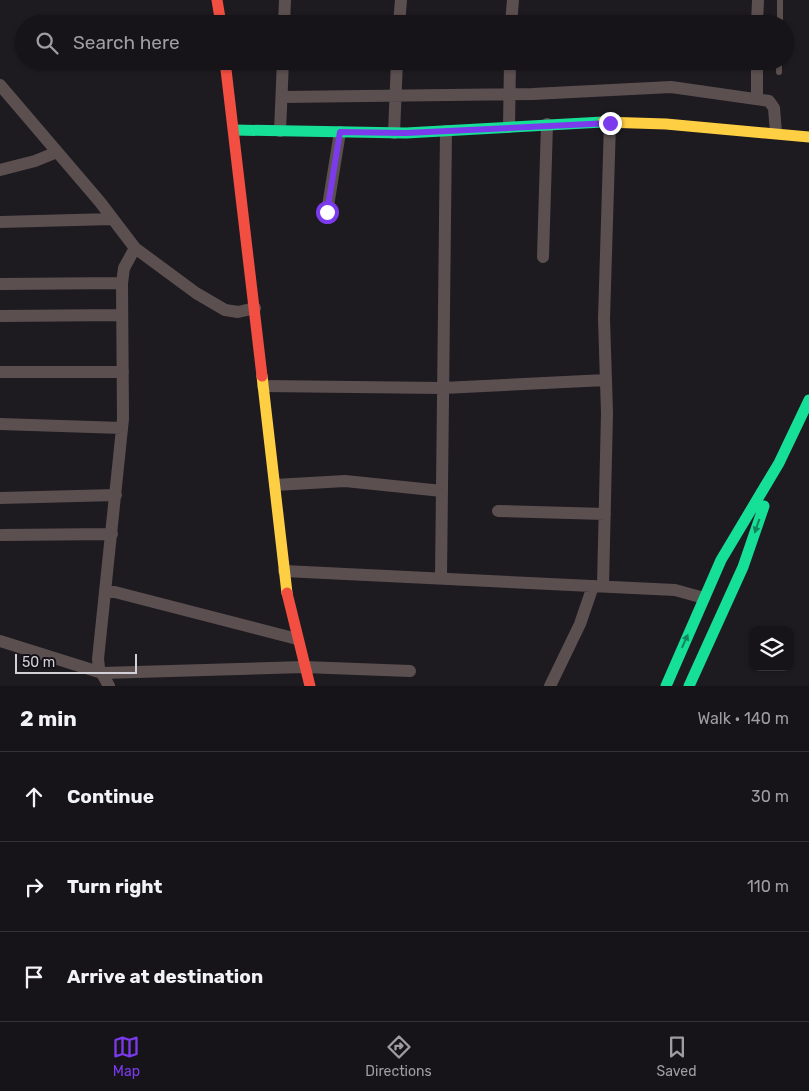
<!DOCTYPE html>
<html lang="en">
<head>
<meta charset="utf-8">
<style>
	:root { --surface:#161418; --page:#1f1d21; --text:#f1f3f6; --muted:#9e9ea2; --line:#353337; --accent:#7c3aed }
	body { margin:0; font-family:Rubik,sans-serif; background:var(--page); color:var(--text) }
	.controls { position:absolute; right:15px; bottom:15px; display:grid; overflow:hidden; border-radius:10px; box-shadow:0 1px 4px #0004 }
	.controls button { width:45px; height:45px; display:grid; place-items:center; padding:0; border:0; border-bottom:1px solid var(--line); background:var(--surface); color:var(--text); font:25px sans-serif }
	.scale { position:absolute; left:15px; bottom:12px; width:122px; box-sizing:border-box; padding-left:5px; border:2px solid #d3d1d7; border-top:0; font-size:14px; line-height:18px; white-space:nowrap; color:#d3d1d7; -webkit-text-stroke:4px #131018; paint-order:stroke }
	.stop { position:absolute; width:15px; height:15px; margin:-11px; border:4px solid #7c3aed; border-radius:50%; background:#fff }
	.stop.end { background:#7c3aed; border-color:#fff; box-shadow:0 1px 5px #0008 }
	.list { margin:0; padding:0; list-style:none }
	h2 { display:flex; justify-content:space-between; align-items:center; height:65px; margin:0; padding:0 20px; font-size:21px }
	h2 small { font-size:16px; font-weight:400; color:var(--muted) }
	.list li { display:grid; grid-template-columns:32px 1fr auto; gap:15px; align-items:center; box-sizing:border-box; height:90px; padding:0 20px; border-top:1px solid var(--line) }
	.list b { display:block; font-size:19px; white-space:nowrap }
	.list em { font-size:16px; font-style:normal; color:var(--muted) }
	.icon { flex:none; width:28px; height:28px; fill:none; stroke:currentColor; stroke-width:2; stroke-linecap:round; stroke-linejoin:round }
	.map { position:relative; flex:none; width:809px; height:686px; overflow:hidden }
	.search { position:absolute; background:var(--surface); box-shadow:0 1px 4px #0004; left:15px; right:15px; top:15px; height:55px; display:flex; align-items:center; gap:12px; box-sizing:border-box; padding:0 18px; border-radius:28px; color:var(--muted); font-size:19px }
	.sheet { height:335px; background:var(--surface) }
	nav { display:flex; justify-content:space-around; align-items:center; box-sizing:border-box; height:70px; border-top:1px solid var(--line); background:var(--surface); font-size:14px; color:var(--muted) }
	nav a { display:grid; justify-items:center; gap:2px }
	nav .on { color:var(--accent) }
	.map>svg:first-child { display:block }
</style>
</head>
<body>
<div class="map">
<svg width="809" height="686" viewBox="0 0 809 686">
	<rect width="100%" height="100%" fill="#1d1b20"/>
	<g fill="none" stroke-linecap="round" stroke-linejoin="round">
		<path stroke="#5c4f50" stroke-width="6" d="M780,24v-24
			M779,72v-11"/>
		<path stroke="#5c4f50" stroke-width="12" d="M284,24l1,-24
			M399,24l2,-24
			M511,24l2,-24
			M757,24l1,-24
			M757,61v37
			M0,85l100,117 35,46 61,45 29,17 13,2 17,-4
			M282,97l251,-3 138,-7 98,14 5,7 2,25
			M509,127l1,-66
			M280,131l3,-70
			M394,133l3,-72
			M0,170l35,-9 22,-9
			M327,212l13,-80
			M0,222l112,-3
			M543,257l4,-133
			M0,284l122,-1
			M0,316l122,-1
			M0,372h123
			M263,386l180,2 163,-8
			M0,424l122,4
			M275,485l70,-4 97,10
			M0,498l116,-3
			M498,511l107,3
			M2,535l110,-1
			M284,571l391,19 29,8
			M441,578l5,-447
			M603,586l4,-173 -3,-94 6,-196
			M107,590l190,49
			M0,641l102,32 202,-6 106,4
			M109,686l-10,-18 -1,-9 25,-240 -1,-136 2,-15 11,-20
			M550,686l30,-62 13,-38"/>
		<path stroke="#16e098" stroke-width="11" d="M234,130l172,3 197,-11
			M666,686l55,-126 58,-97 30,-63
			M689,686l54,-119 21,-61"/>
		<path stroke="#ffcf43" stroke-width="11" d="M603,122l63,2 143,13
			M262,376l25,217"/>
		<path stroke="#f24e42" stroke-width="11" d="M217,0l4,24
			M225,61l37,315
			M287,593l23,93"/>
	</g>
	<defs><path id="oneway-solid" d="M-6-.8H1V-3.2L6.5 0L1 3.2V.8H-6Z" transform="scale(1.25)"/></defs>
	<g fill="#15825e">
		<use href="#oneway-solid" transform="translate(757 526) rotate(109)"/>
		<use href="#oneway-solid" transform="translate(685 641) rotate(-66)"/>
	</g>
	<g fill="none" stroke-linecap="round" stroke-linejoin="round">
		<path stroke="#7c3aed" stroke-width="6" d="M327,212l13,-80 66,1 204,-10"/>
	</g>
</svg>
<div class="controls">
<button><svg class="icon" aria-label="layers" viewBox="0 0 24 24"><path d="M12 4l9 5-9 5-9-5zM3 14l9 5 9-5"/></svg></button>
</div>
<div class="scale">50 m</div>
<div class="stop" style="left:327px;top:212px"></div>
<div class="stop end" style="left:610px;top:123px"></div>
<div class="search"><svg class="icon" aria-label="search" viewBox="0 0 24 24"><circle cx="10" cy="10" r="6"/><path d="M15 15l6 6"/></svg>Search here</div>
</div>
<section class="sheet">
<h2>2 min<small>Walk · 140 m</small></h2>
<ul class="list">
<li><svg class="icon" aria-label="ahead" viewBox="0 0 24 24"><path d="M12 20V5M6 11l6-6 6 6"/></svg><div><b>Continue</b></div><em>30 m</em></li>
<li><svg class="icon" aria-label="right" viewBox="0 0 24 24"><path d="M7 20v-9h11M14 6l5 5-5 5"/></svg><div><b>Turn right</b></div><em>110 m</em></li>
<li><svg class="icon" aria-label="arrive" viewBox="0 0 24 24"><path d="M6 21V4h12l-3 4 3 4H6"/></svg><div><b>Arrive at destination</b></div></li>
</ul>
</section>
<nav>
<a class="on"><svg class="icon" aria-label="map" viewBox="0 0 24 24"><path d="M3 6l6-2 6 2 6-2v14l-6 2-6-2-6 2zM9 4v14M15 6v14"/></svg>Map</a>
<a><svg class="icon" aria-label="directions" viewBox="0 0 24 24"><path d="M12 3l9 9-9 9-9-9zM9 14v-3h6M13 9l2 2-2 2"/></svg>Directions</a>
<a><svg class="icon" aria-label="saved" viewBox="0 0 24 24"><path d="M7 4h10v16l-5-4-5 4z"/></svg>Saved</a>
</nav>
</body>
</html>
